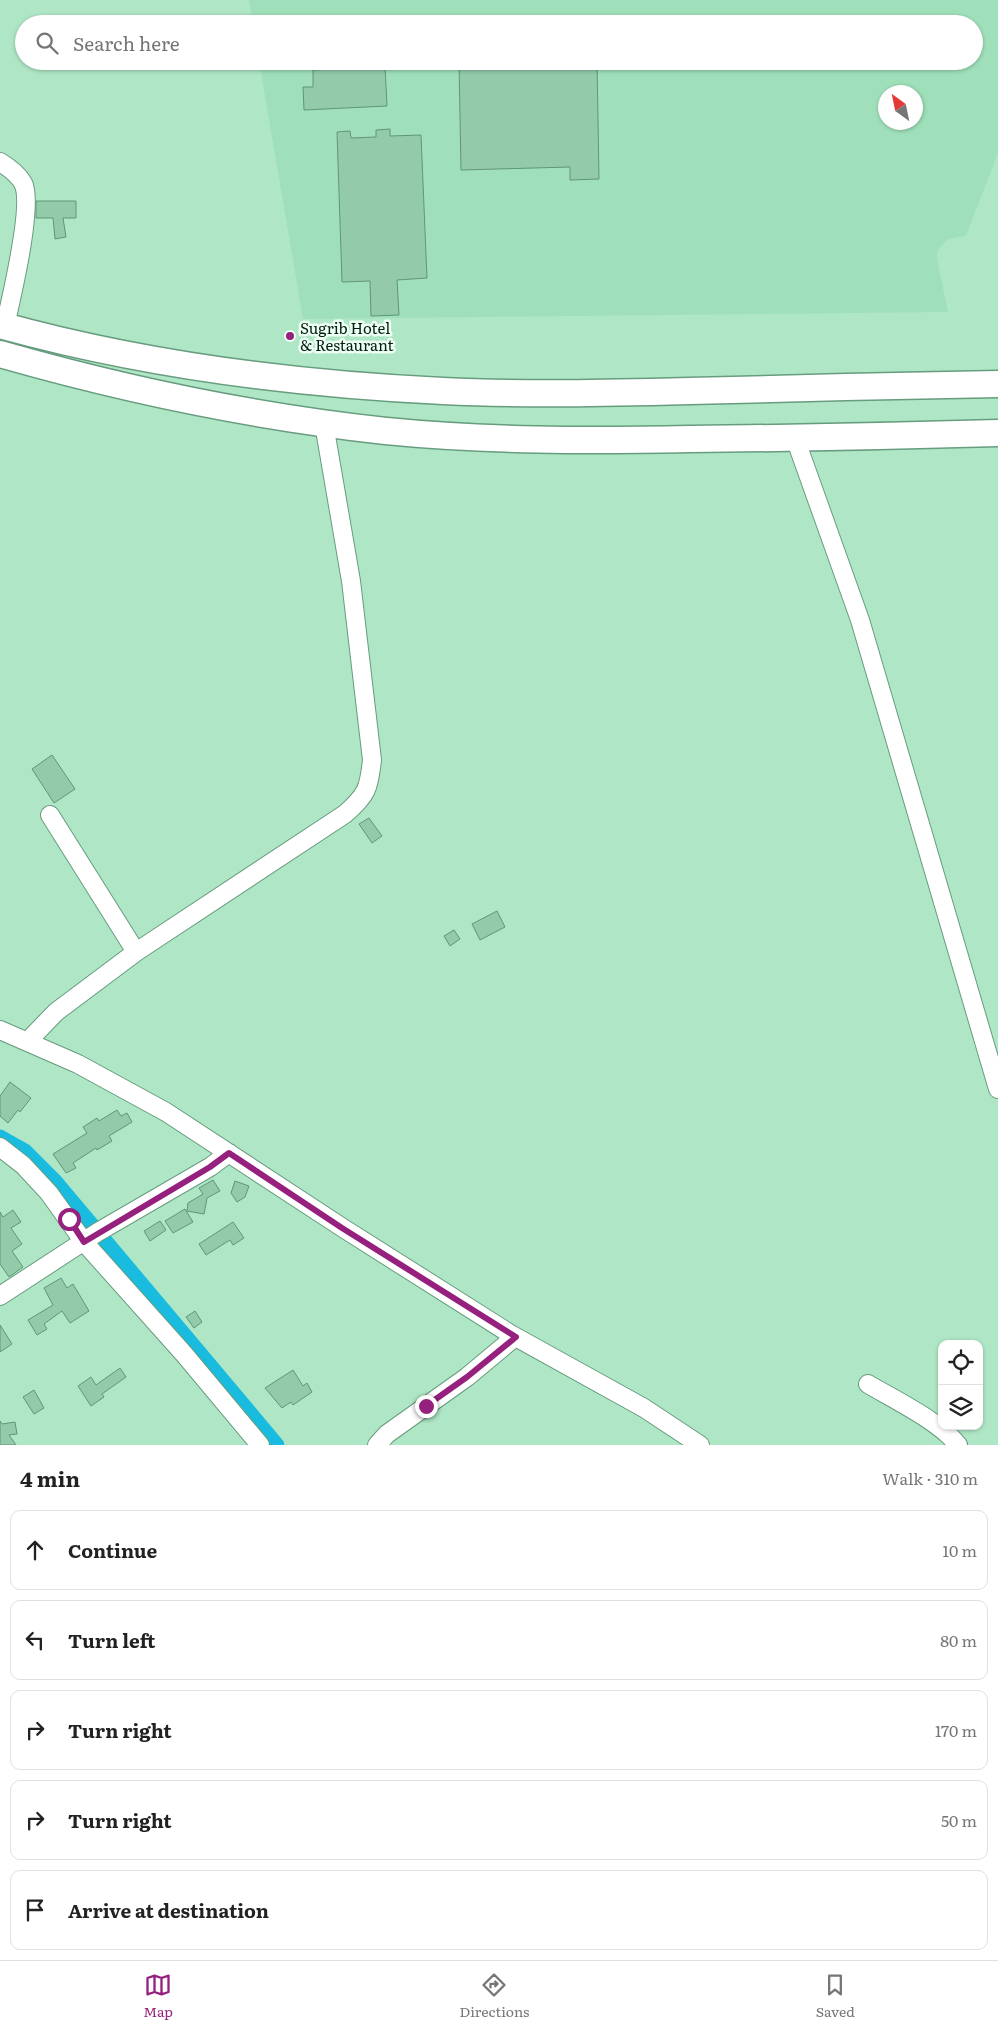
<!DOCTYPE html>
<html lang="en">
<head>
<meta charset="utf-8">
<style>
	:root { --surface:#fff; --page:#f2f2f2; --text:#222; --muted:#767676; --line:#e0e0e0; --accent:#96207d }
	body { margin:0; font-family:Literata,serif; background:var(--page); color:var(--text) }
	.controls { position:absolute; right:15px; bottom:15px; display:grid; overflow:hidden; border-radius:10px; box-shadow:0 1px 4px #0004 }
	.controls button { width:45px; height:45px; display:grid; place-items:center; padding:0; border:0; border-bottom:1px solid var(--line); background:var(--surface); color:var(--text); font:25px sans-serif }
	.compass { position:absolute; left:878px; top:85px; width:45px; height:45px; border-radius:50%; background:var(--surface); box-shadow:0 1px 4px #0004; rotate:327deg }
	.stop { position:absolute; width:15px; height:15px; margin:-11px; border:4px solid #96207d; border-radius:50%; background:#fff }
	.stop.end { background:#96207d; border-color:#fff; box-shadow:0 1px 5px #0008 }
	.list { margin:0; padding:0; list-style:none }
	h2 { display:flex; justify-content:space-between; align-items:center; height:65px; margin:0; padding:0 20px; font-size:21px }
	h2 small { font-size:16px; font-weight:400; color:var(--muted) }
	.list li { display:grid; grid-template-columns:32px 1fr auto; gap:15px; align-items:center; box-sizing:border-box; height:80px; margin:0 10px 10px; padding:0 10px; border:1px solid var(--line); border-radius:10px }
	.list b { display:block; font-size:19px; white-space:nowrap }
	.list em { font-size:16px; font-style:normal; color:var(--muted) }
	.icon { flex:none; width:28px; height:28px; fill:none; stroke:currentColor; stroke-width:2; stroke-linecap:round; stroke-linejoin:round }
	.map { position:relative; flex:none; width:998px; height:1445px; overflow:hidden }
	.search { position:absolute; background:var(--surface); box-shadow:0 1px 4px #0004; left:15px; right:15px; top:15px; height:55px; display:flex; align-items:center; gap:12px; box-sizing:border-box; padding:0 18px; border-radius:28px; color:var(--muted); font-size:19px }
	.sheet { height:515px; background:var(--surface) }
	nav { display:flex; justify-content:space-around; align-items:center; box-sizing:border-box; height:70px; border-top:1px solid var(--line); background:var(--surface); font-size:14px; color:var(--muted) }
	nav a { display:grid; justify-items:center; gap:2px }
	nav .on { color:var(--accent) }
	.map>svg:first-child { display:block }
</style>
</head>
<body>
<div class="map">
<svg width="998" height="1445" viewBox="0 0 998 1445">
	<rect width="100%" height="100%" fill="#afe7c6"/>
	<path fill="#9fe0ba" fill-rule="evenodd" d="M249,0h749v153l-32,83 -18,3 -8,8 -3,6v6l11,53 -645,7 -44,-258h715v-37h-721zM886,92h30v30h-30z"/>
	<g fill="none" stroke-linecap="round" stroke-linejoin="round">
		<path stroke="#19bcdf" stroke-width="15" d="M0,1137l25,14 30,30 222,264"/>
	</g>
	<path fill="#93caa9" stroke="#609677" d="M347,61h30v6l8,-1 2,40 -83,4 -1,-23h10v-17l34,-2z
		M459,61h138l2,118 -29,1v-13l-109,3z
		M390,129v7l31,-1 6,143 -30,2 2,35 -28,1 -1,-35 -28,1 -5,-150 13,-1 1,7 25,-1v-7z
		M36,201h40v17h-13l3,19 -11,2 -2,-21h-17z
		M52,755l23,34 -21,14 -22,-34z
		M369,818l13,18 -10,7 -13,-19z
		M497,911l8,16 -25,13 -8,-16z
		M454,930l6,9 -10,7 -6,-10z
		M10,1082l21,16 -11,14 -2,-2 -10,13 -8,-7v-20z
		M117,1110l4,6 6,-3 5,9 -23,14 3,5 -15,9 -1,-2 -23,15 3,5 -10,5 -13,-19 34,-21 -4,-6 14,-9 2,3z
		M213,1180l7,11 -13,7 -3,16 -17,-3 1,-8 15,-9 -4,-6z
		M235,1181l14,5 -4,11 -8,5 -6,-9z
		M185,1209l8,13 -20,11 -8,-12z
		M13,1210l8,12 -10,6 11,16 -10,7 11,16 -14,10 -9,-13v-52l3,5z
		M160,1221l6,9 -16,11 -6,-10z
		M233,1222l11,16 -11,7 -3,-5 -24,15 -7,-11z
		M61,1278l6,10 6,-4 16,27 -19,12 -8,-12 -18,13 3,5 -10,6 -9,-15 25,-15 -9,-17z
		M195,1311l7,11 -8,6 -8,-11z
		M0,1325l12,19 -12,8z
		M120,1368l6,9 -24,17 2,3 -13,9 -13,-20 13,-9 5,8z
		M293,1370l10,16 4,-3 5,9 -19,13 -2,-3 -9,6 -17,-20z
		M34,1390l10,18 -10,6 -11,-17z
		M0,1421l2,3 13,-2 2,12 -8,1 7,10h-16z"/>
	<g fill="none" stroke-linecap="round" stroke-linejoin="round">
		<defs>
			<path id="minor" d="M0,162c8,5 18,12 23,21 11,21 -12,116 -18,143
				M795,438l65,182 138,469
				M50,815l86,137
				M0,1030l78,34 88,48 177,116 169,107 132,73 56,37
				M28,1041l28,-29 80,-60 209,-138c22,-19 24,-26 27,-54l-21,-179 -27,-157
				M0,1147l23,18 26,28 35,49 100,112 76,91
				M0,1296l98,-64 112,-65 19,-14
				M868,1384c27,16 71,37 90,61
				M377,1445l10,-11 80,-57 48,-40"/>
			<path id="highway" d="M0,325c144,40 294,59 443,66 82,4 165,2 247,0 103,-3 205,-5 308,-7
				M0,354c126,36 256,63 386,77 101,10 202,10 304,8 102,-1 205,-3 308,-6"/>
		</defs>
		<use href="#minor" stroke="#679c7e" stroke-width="20"/>
		<use href="#highway" stroke="#679c7e" stroke-width="29"/>
		<use href="#minor" stroke="#fff" stroke-width="18"/>
		<use href="#highway" stroke="#fff" stroke-width="26"/>
	</g>
	<g fill="none" stroke-linecap="round" stroke-linejoin="round">
		<path stroke="#96207d" stroke-width="6" d="M69,1219l15,23 126,-75 19,-14 113,75 174,109 -49,40 -41,29"/>
	</g>
	<circle fill="#96207d" stroke="#edfef3" stroke-width="2" cx="290" cy="336" r="5"/>
	<g text-anchor="middle" dominant-baseline="central" stroke-width="5" stroke-linejoin="round" paint-order="stroke">
		<g font-size="15" fill="#071d11" stroke="#edfef3" text-anchor="start">
			<text x="300" y="327">Sugrib Hotel<tspan x="300" dy="17">&amp; Restaurant</tspan></text>
		</g>
	</g>
</svg>
<div class="controls">
<button><svg class="icon" aria-label="locate" viewBox="0 0 24 24"><circle cx="12" cy="12" r="6"/><path d="M12 2v4M12 18v4M2 12h4M18 12h4"/></svg></button>
<button><svg class="icon" aria-label="layers" viewBox="0 0 24 24"><path d="M12 4l9 5-9 5-9-5zM3 14l9 5 9-5"/></svg></button>
</div>
<svg class="compass" viewBox="-18 -18 36 36"><path d="M0-13l5 13h-10z" fill="#e53935"/><path d="M0 13l5-13h-10z" fill="#767676"/></svg>
<div class="stop" style="left:69px;top:1219px"></div>
<div class="stop end" style="left:426px;top:1406px"></div>
<div class="search"><svg class="icon" aria-label="search" viewBox="0 0 24 24"><circle cx="10" cy="10" r="6"/><path d="M15 15l6 6"/></svg>Search here</div>
</div>
<section class="sheet">
<h2>4 min<small>Walk · 310 m</small></h2>
<ul class="list">
<li><svg class="icon" aria-label="ahead" viewBox="0 0 24 24"><path d="M12 20V5M6 11l6-6 6 6"/></svg><div><b>Continue</b></div><em>10 m</em></li>
<li><svg class="icon" aria-label="left" viewBox="0 0 24 24"><path d="M17 20v-9H6M10 6l-5 5 5 5"/></svg><div><b>Turn left</b></div><em>80 m</em></li>
<li><svg class="icon" aria-label="right" viewBox="0 0 24 24"><path d="M7 20v-9h11M14 6l5 5-5 5"/></svg><div><b>Turn right</b></div><em>170 m</em></li>
<li><svg class="icon" aria-label="right" viewBox="0 0 24 24"><path d="M7 20v-9h11M14 6l5 5-5 5"/></svg><div><b>Turn right</b></div><em>50 m</em></li>
<li><svg class="icon" aria-label="arrive" viewBox="0 0 24 24"><path d="M6 21V4h12l-3 4 3 4H6"/></svg><div><b>Arrive at destination</b></div></li>
</ul>
</section>
<nav>
<a class="on"><svg class="icon" aria-label="map" viewBox="0 0 24 24"><path d="M3 6l6-2 6 2 6-2v14l-6 2-6-2-6 2zM9 4v14M15 6v14"/></svg>Map</a>
<a><svg class="icon" aria-label="directions" viewBox="0 0 24 24"><path d="M12 3l9 9-9 9-9-9zM9 14v-3h6M13 9l2 2-2 2"/></svg>Directions</a>
<a><svg class="icon" aria-label="saved" viewBox="0 0 24 24"><path d="M7 4h10v16l-5-4-5 4z"/></svg>Saved</a>
</nav>
</body>
</html>
